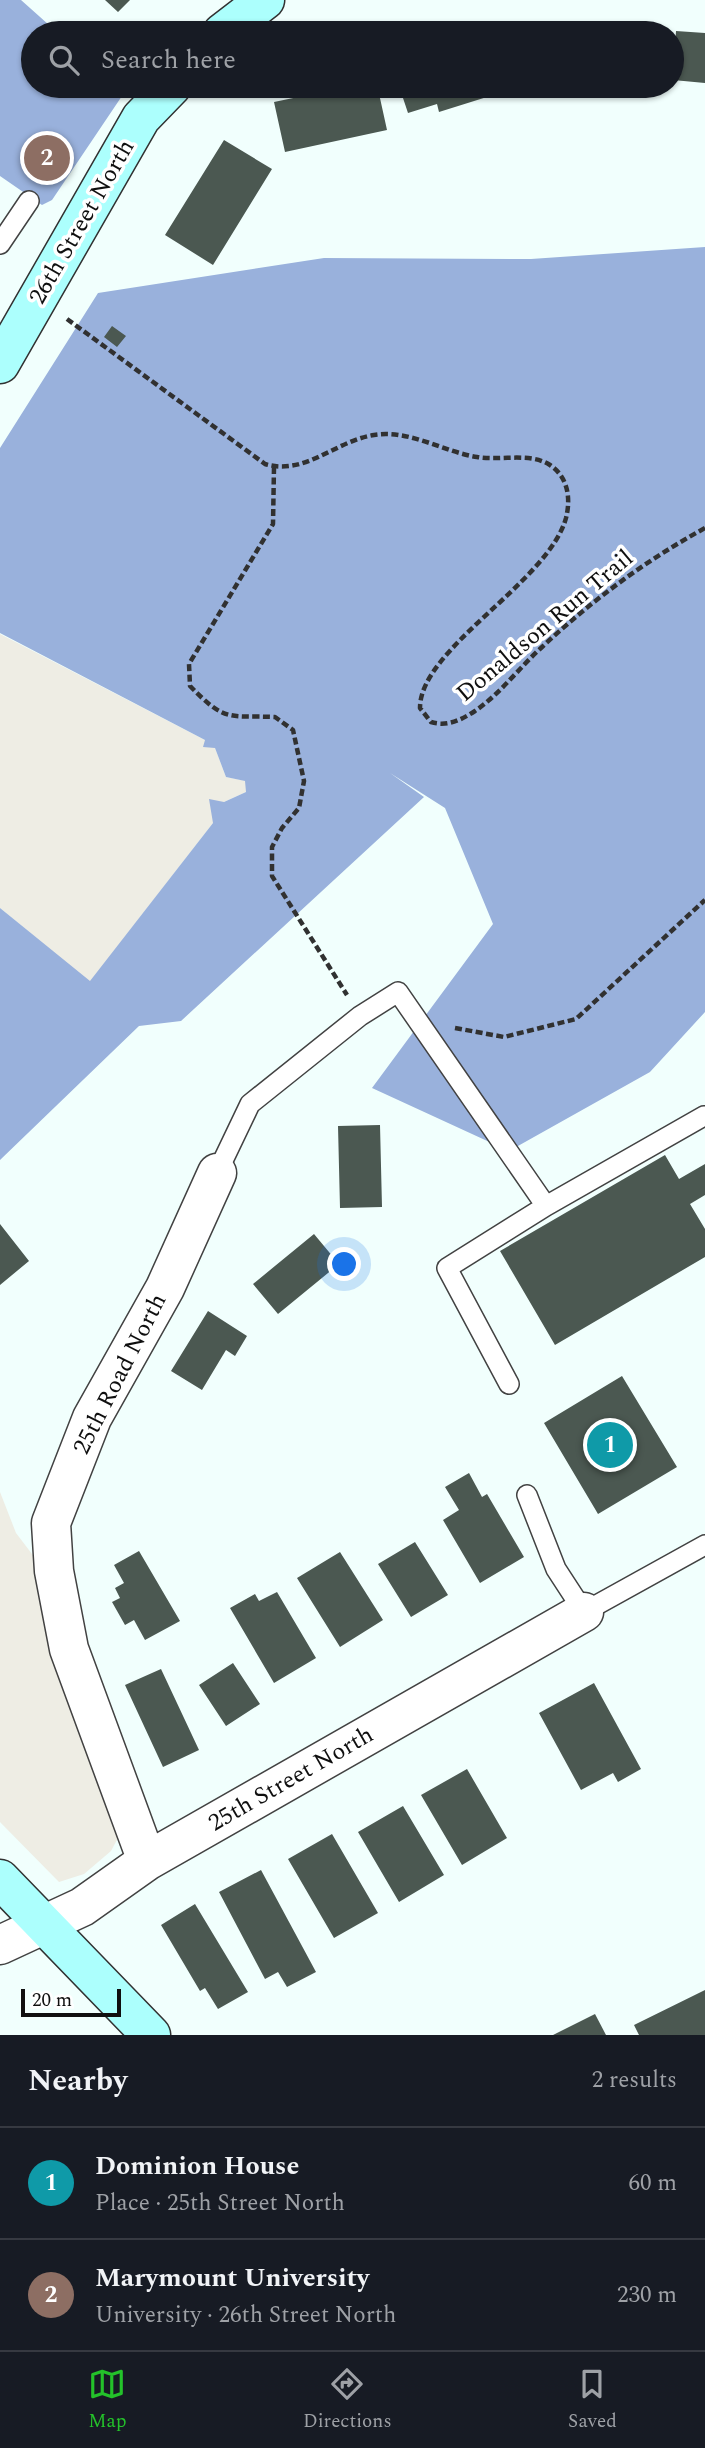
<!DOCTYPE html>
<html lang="en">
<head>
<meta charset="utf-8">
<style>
	:root { --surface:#171b24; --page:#20242c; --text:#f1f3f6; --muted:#9ea1a6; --line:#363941; --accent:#24c22a }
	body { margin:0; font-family:Spectral,serif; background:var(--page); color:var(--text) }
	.scale { position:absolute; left:21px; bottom:18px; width:100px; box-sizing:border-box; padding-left:7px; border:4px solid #0f0f0f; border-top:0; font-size:19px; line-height:24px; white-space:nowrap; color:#0f0f0f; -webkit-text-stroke:5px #fff; paint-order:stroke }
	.you { position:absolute; left:345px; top:1265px; width:24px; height:24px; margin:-18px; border:5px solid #fff; border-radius:50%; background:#1a73e8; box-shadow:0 0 0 10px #1a73e833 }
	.badge { display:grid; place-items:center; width:46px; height:46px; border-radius:50%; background:var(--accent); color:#fff; font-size:23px; font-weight:700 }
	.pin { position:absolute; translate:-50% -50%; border:4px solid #fff; box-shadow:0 2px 7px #0006 }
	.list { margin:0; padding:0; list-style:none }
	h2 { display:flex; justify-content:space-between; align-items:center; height:91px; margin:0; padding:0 28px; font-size:30px }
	h2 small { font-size:23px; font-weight:400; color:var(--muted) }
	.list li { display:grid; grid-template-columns:46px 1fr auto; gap:21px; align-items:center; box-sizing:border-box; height:112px; padding:0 28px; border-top:2px solid var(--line) }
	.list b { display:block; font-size:26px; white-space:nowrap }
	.list p { margin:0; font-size:23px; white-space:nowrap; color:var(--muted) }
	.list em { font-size:23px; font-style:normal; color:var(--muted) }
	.icon { flex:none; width:38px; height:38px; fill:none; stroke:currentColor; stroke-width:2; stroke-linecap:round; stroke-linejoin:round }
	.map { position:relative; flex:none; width:705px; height:2035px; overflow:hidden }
	.search { position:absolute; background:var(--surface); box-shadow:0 2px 5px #0004; left:21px; right:21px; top:21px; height:77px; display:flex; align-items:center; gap:18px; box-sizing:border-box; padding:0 24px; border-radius:38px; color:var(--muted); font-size:26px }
	.sheet { height:315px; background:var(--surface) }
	nav { display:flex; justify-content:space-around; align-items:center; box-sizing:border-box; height:98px; border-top:2px solid var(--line); background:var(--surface); font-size:19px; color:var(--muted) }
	nav a { display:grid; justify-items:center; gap:4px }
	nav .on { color:var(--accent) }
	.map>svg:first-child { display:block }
</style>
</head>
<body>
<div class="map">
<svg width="705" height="2035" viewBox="0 0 705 2035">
	<rect width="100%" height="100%" fill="#f1fffd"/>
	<path fill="#eeede4" d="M0,634l205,106 10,8 11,29 20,4v11l-22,10 -11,21 -123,159 -90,-74z
		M0,1492l16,41 19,25 84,278 -8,15 -27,23 -25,8 -59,-60z"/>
	<path fill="#99b1dc" d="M0,0h21l37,33h-25v53h83l8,7 -72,107 -10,5 -42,-29z
		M705,247v765l-55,60 -141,79 -137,-63 121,-164 -48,-116 -55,-35 34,24 -243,224 -42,5 -139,134v-252l90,73 123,-158 -4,-24 15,3 22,-10 -1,-11 -19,-4 -11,-29 -12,-1 2,-7 -205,-107v-185l98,-155 226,-35 207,1z"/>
	<path fill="#4b5851" d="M105,0h25l-12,12z
		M544,26l86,5v2h-86z
		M676,31l29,2v50l-32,-3z
		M351,86h7l2,7 18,-4 9,41 -102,22 -11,-50z
		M399,86h123l-83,26 -2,-8 -29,9z
		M224,140l48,29 -59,96 -48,-30z
		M112,326l14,10 -9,11 -13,-10z
		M380,1125l2,82 -42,1 -2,-82z
		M665,1155l14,24 26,-15v31l-15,9 15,25v28l-150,88 -55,-94z
		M0,1224l29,37 -29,24z
		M314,1234l25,30 -61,50 -25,-30z
		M208,1311l39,25 -12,20 -9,-6 -24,40 -31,-19z
		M622,1376l55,91 -79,47 -54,-91z
		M469,1473l13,24 5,-3 37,63 -44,26 -37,-63 16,-10 -14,-23z
		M415,1542l33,53 -37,22 -33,-53z
		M139,1551l41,70 -35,19 -11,-20 -9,5 -13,-23 8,-4 -5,-10 9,-5 -10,-18z
		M340,1552l43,68 -43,27 -43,-69z
		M277,1592l39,66 -42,25 -44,-75 25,-14 4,7z
		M233,1663l27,41 -34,22 -27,-41z
		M161,1669l38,81 -36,17 -38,-82z
		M594,1683l47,86 -23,13 -5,-9 -32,17 -42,-77z
		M467,1769l40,69 -45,27 -41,-70z
		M403,1806l41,69 -45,27 -41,-70z
		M332,1834l46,79 -44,25 -46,-79z
		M261,1870l55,102 -29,15 -9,-15 -13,7 -46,-87z
		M195,1904l53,88 -30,17 -13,-21 -5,3 -39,-66z
		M705,1990v45h-66l-5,-10z
		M595,2014l11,21h-53z"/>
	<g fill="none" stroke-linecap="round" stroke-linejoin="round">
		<defs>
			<path id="lane" d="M0,244l29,-43
				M217,1173l33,-69 110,-88 38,-24 148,214
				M509,1384l-62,-116 99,-62 158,-90
				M527,1495l29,74 28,43 121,-67"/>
			<path id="street" d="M147,1861l-78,-212 -15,-78 -3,-48 41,-105 73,-130 52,-115
				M0,1945l82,-38 65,-46 437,-249"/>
			<path id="secondary" d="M222,33l43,-33
				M0,364l141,-246 31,-32
				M0,1879l151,156"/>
		</defs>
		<use href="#lane" stroke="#424242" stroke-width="22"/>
		<use href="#street" stroke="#424242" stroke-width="41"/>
		<use href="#secondary" stroke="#313131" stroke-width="41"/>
		<path stroke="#313131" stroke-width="4.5" stroke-dasharray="7 3.5" stroke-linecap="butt" d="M67,319l198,145c40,12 70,-23 109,-29 35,-6 70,17 103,22 23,4 53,-5 73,8 18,12 21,33 16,53 -18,65 -146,130 -146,190l11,14c16,5 30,-2 44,-11 25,-17 44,-43 66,-63 50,-47 104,-87 164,-120
			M274,467l-1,57 -84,140 1,22c36,37 38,29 85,31l18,13 11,51 -5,27 -17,20 -10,19v29l75,119
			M455,1028l49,9 72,-18 129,-119"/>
		<use href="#lane" stroke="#fff" stroke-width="19"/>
		<use href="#street" stroke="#fff" stroke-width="38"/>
		<use href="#secondary" stroke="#acfffd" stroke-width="38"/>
	</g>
	<g text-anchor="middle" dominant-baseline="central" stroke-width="7" stroke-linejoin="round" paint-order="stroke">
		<g font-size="24" fill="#0f0f0f" stroke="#fff">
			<text transform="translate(82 222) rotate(-60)">26th Street North</text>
			<text transform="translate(545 626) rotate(-40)">Donaldson Run Trail</text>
			<text transform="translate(120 1374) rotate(-63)">25th Road North</text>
			<text transform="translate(291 1779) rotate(-30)">25th Street North</text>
		</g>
	</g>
</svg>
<div class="scale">20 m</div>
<div class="you"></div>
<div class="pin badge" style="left:610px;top:1445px;background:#0f9aa8">1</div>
<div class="pin badge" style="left:47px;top:158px;background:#8d6e63">2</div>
<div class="search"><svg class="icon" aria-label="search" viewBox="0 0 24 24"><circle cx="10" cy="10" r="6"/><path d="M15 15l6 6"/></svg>Search here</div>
</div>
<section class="sheet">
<h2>Nearby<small>2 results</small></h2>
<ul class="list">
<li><span class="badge" style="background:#0f9aa8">1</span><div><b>Dominion House</b><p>Place · 25th Street North</p></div><em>60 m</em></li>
<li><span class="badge" style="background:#8d6e63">2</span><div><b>Marymount University</b><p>University · 26th Street North</p></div><em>230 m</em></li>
</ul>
</section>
<nav>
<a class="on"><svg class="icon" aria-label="map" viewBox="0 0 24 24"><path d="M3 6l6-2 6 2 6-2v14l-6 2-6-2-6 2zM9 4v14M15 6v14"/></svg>Map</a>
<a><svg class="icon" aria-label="directions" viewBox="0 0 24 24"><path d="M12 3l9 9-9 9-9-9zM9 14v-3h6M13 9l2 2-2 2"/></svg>Directions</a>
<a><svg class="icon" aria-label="saved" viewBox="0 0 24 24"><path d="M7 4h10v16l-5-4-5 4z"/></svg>Saved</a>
</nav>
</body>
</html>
